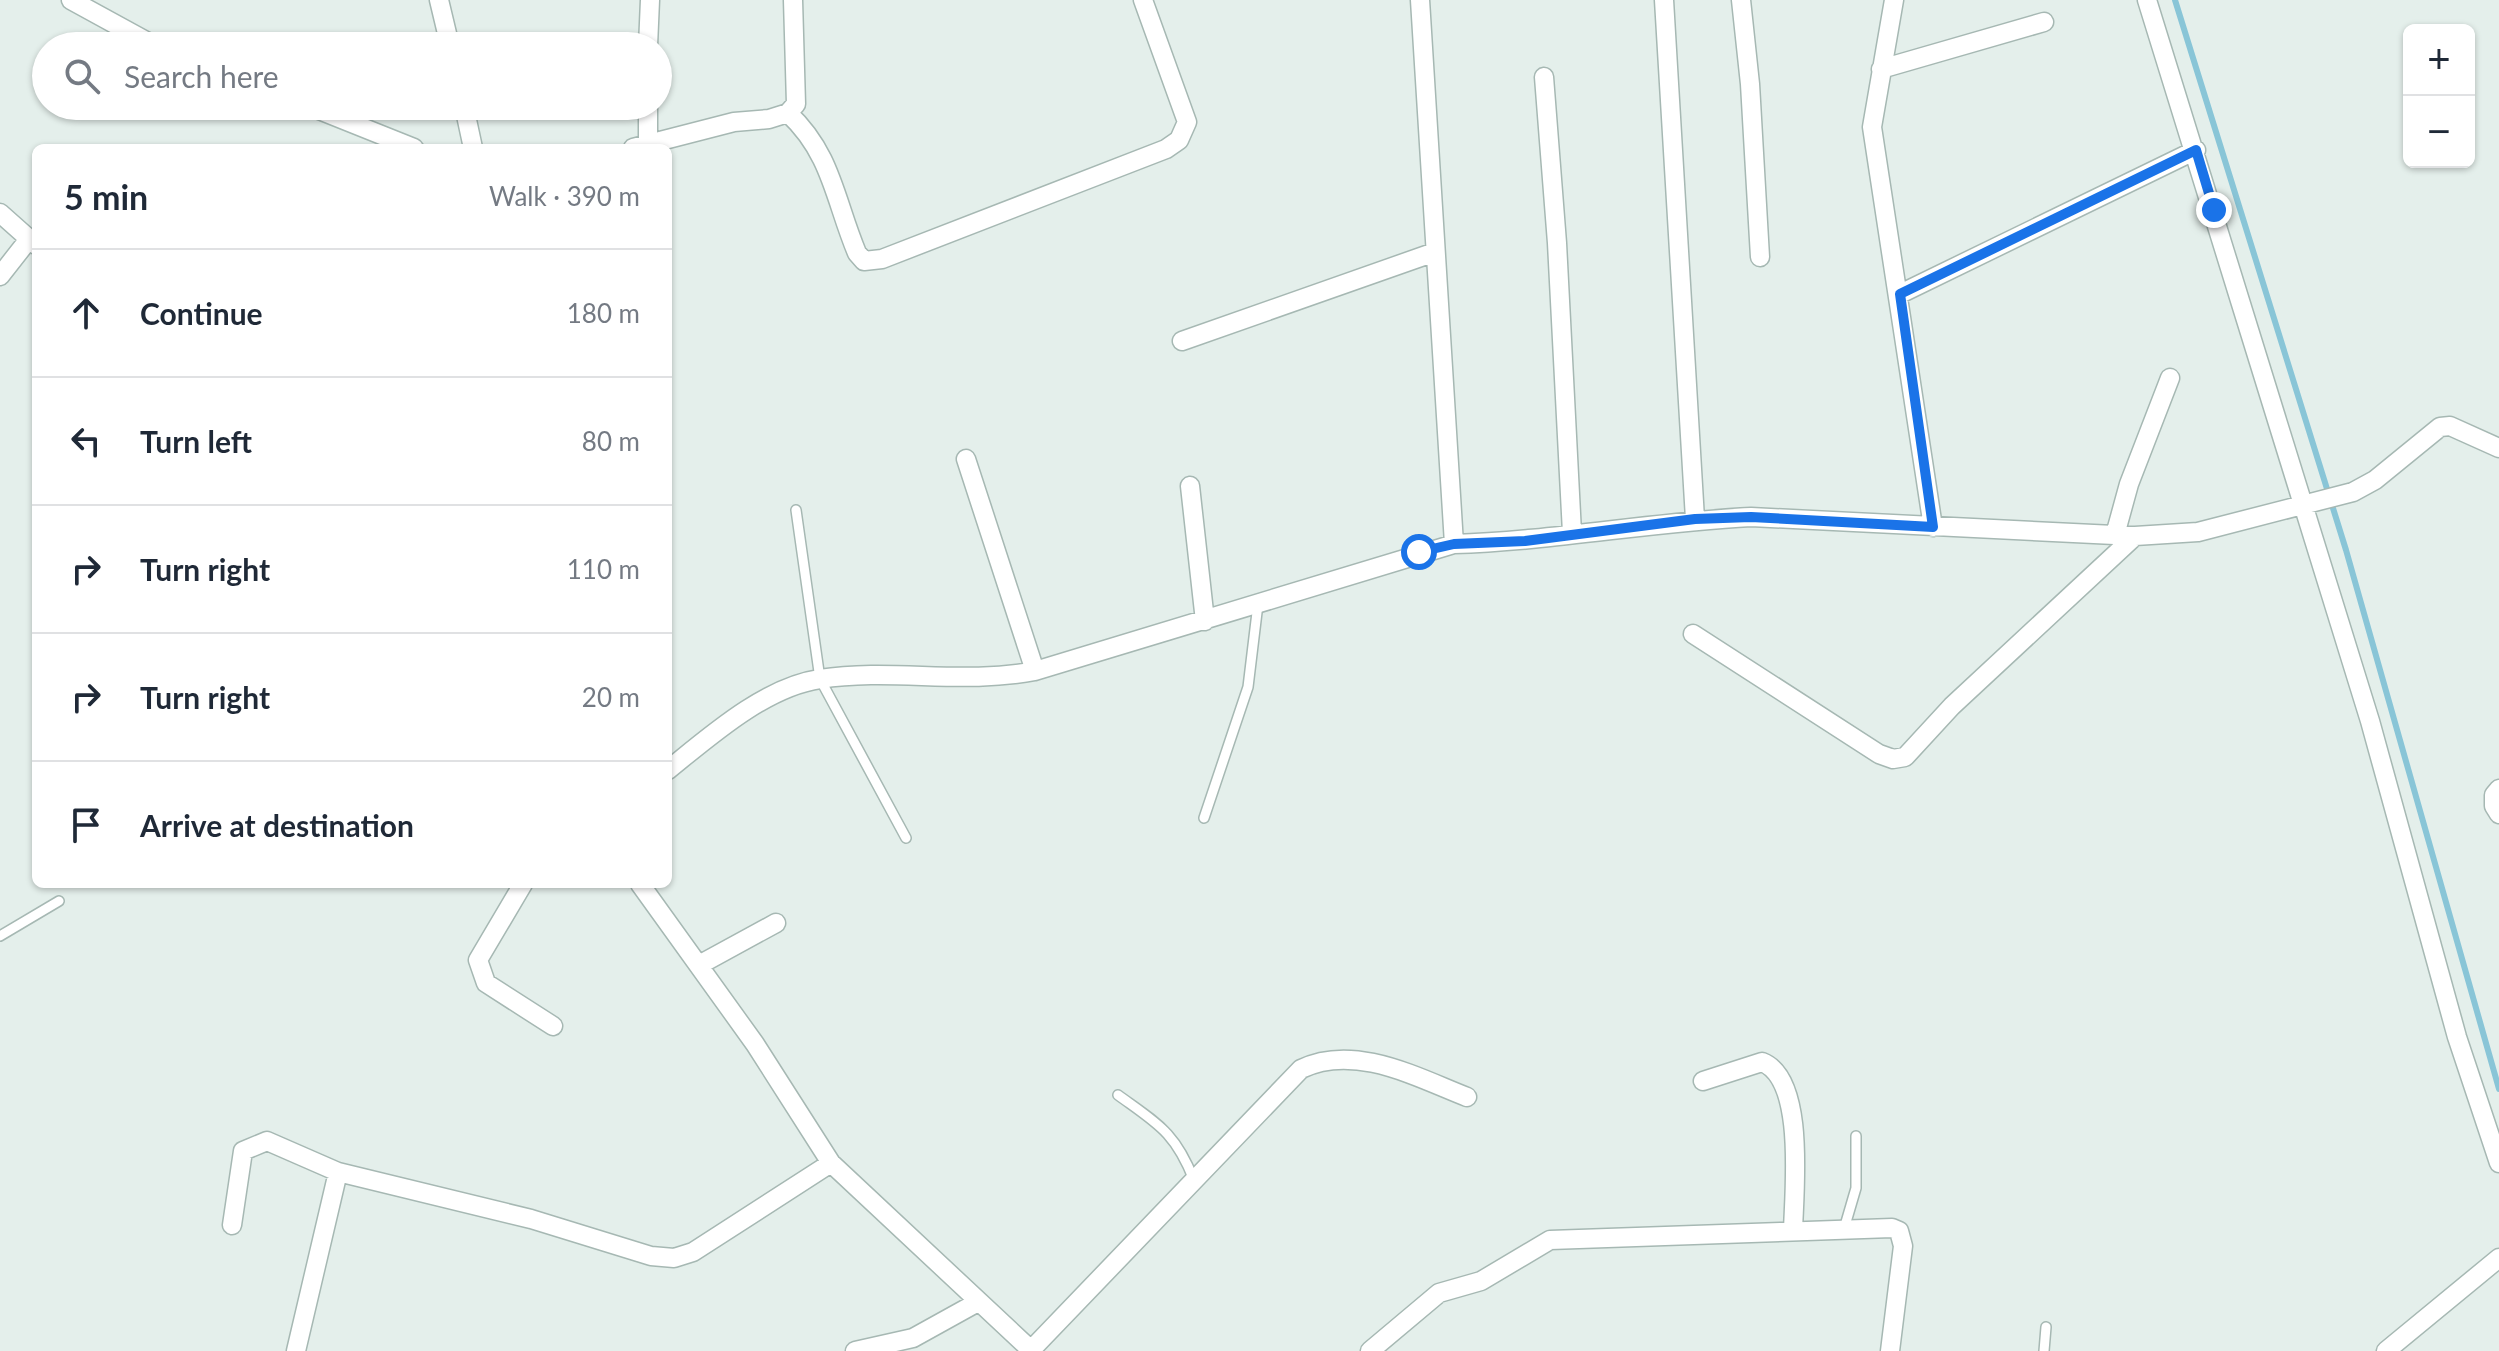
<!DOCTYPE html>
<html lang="en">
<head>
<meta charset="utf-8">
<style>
	:root { --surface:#fff; --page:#f2f2f3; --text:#1f2937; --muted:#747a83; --line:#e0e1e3 }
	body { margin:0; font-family:Lato,sans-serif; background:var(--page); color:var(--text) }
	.controls { position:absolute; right:24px; top:24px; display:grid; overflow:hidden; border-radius:12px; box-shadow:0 2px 6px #0004 }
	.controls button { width:72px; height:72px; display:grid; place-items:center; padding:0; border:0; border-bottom:2px solid var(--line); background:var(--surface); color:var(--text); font:40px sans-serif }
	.stop { position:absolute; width:24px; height:24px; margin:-18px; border:6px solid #1a73e8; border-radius:50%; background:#fff }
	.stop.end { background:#1a73e8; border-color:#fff; box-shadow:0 2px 8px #0008 }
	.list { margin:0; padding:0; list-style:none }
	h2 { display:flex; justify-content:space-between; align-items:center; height:104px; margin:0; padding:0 32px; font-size:34px }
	h2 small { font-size:26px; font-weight:400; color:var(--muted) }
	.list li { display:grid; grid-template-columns:52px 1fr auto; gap:24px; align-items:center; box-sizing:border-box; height:128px; padding:0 32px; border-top:2px solid var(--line) }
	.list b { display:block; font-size:30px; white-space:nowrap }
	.list em { font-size:26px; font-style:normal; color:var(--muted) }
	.icon { flex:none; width:44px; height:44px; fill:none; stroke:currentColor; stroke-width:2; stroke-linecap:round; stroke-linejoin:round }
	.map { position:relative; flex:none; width:2499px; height:1351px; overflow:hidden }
	.search { position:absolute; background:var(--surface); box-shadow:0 2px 6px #0004; left:32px; top:32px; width:640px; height:88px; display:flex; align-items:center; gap:20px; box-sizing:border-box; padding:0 28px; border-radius:44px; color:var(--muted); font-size:30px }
	.panel { position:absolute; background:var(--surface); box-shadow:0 2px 6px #0004; left:32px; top:144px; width:640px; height:744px; border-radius:12px }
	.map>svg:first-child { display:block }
</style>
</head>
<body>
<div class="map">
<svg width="2499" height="1351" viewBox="0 0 2499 1351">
	<rect width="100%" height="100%" fill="#e4efeb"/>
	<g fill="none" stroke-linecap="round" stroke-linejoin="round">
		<path stroke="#89c5d7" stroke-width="6" d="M2175,0l171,550 153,539"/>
		<defs>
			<path id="lane" d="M796,510l24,169 86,159
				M1204,818l44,-131 10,-83
				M0,936l59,-35
				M1118,1095c40,29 57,37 76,85
				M1844,1229l12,-41v-52
				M2044,1351l2,-24"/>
			<path id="street" d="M71,0l84,46
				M439,0l11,46
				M1420,0l34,544
				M1664,0l31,519
				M1741,0l9,84 10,173
				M1894,0l-22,127 61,400
				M2147,0l223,721 87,316 42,126
				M648,46l2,-46
				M1881,69l163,-47
				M1544,77l13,166 15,290
				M309,106l105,42
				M464,106l9,42
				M788,113c44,41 47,88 69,140l7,8 18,-2 284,-110 13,-9 8,-18 -44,-122
				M648,144v-38
				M633,148l101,-26 35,-3 19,-6 8,-9 -3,-104
				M0,213l36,32
				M0,276l29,-37
				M1900,294l296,-144
				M1182,341l253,-89
				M966,459l69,212
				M1190,486l15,135
				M2115,535l14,-51 41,-106
				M1693,634l186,120 14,5 12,-2 47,-51 183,-170
				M668,770c42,-34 97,-83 152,-91 71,-11 144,6 215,-8l419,-127c99,-3 197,-22 297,-27l384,19 63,-4 155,-40 22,-12 65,-53 10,-1 49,22
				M2499,789l-5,6v11l5,8
				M523,884l-45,76 8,23 67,43
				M640,884l115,160 76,119 201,188
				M699,965l77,-42
				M1703,1081l59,-19c44,17 32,129 31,169
				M232,1225l11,-74 24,-10 71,31 193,47 120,37 23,2 19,-6 138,-89
				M1031,1350l270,-281c53,-26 115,8 166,28
				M296,1351l42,-179
				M855,1351l58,-13 65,-36
				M1370,1351l69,-58 42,-12 69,-41 342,-12 7,3 4,15 -13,105
				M2386,1351l113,-93"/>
		</defs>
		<use href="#lane" stroke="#a6b8b3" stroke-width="12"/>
		<use href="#street" stroke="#a6b8b3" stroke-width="21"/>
		<use href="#lane" stroke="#fff" stroke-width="9"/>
		<use href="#street" stroke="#fff" stroke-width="18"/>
	</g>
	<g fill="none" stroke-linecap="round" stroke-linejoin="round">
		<path stroke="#1a73e8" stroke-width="10" d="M1419,552l35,-8 71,-3 170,-22 56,-2 182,10 -33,-233 296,-144 18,60"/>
	</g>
</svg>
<div class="controls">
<button>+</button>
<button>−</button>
</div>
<div class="stop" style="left:1419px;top:552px"></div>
<div class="stop end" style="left:2214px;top:210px"></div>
<div class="search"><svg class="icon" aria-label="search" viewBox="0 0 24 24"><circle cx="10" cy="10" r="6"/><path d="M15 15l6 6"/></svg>Search here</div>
<section class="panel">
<h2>5 min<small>Walk · 390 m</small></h2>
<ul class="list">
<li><svg class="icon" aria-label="ahead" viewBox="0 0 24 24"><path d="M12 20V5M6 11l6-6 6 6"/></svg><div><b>Continue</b></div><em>180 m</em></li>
<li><svg class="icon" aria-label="left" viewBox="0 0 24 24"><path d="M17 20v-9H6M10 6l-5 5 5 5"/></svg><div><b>Turn left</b></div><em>80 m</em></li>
<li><svg class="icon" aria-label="right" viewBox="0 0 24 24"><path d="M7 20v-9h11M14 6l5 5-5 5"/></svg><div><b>Turn right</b></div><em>110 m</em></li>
<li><svg class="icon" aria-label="right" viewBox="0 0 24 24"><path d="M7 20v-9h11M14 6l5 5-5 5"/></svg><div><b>Turn right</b></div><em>20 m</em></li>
<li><svg class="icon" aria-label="arrive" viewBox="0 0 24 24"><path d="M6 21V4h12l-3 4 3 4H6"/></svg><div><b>Arrive at destination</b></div></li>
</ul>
</section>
</div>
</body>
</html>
